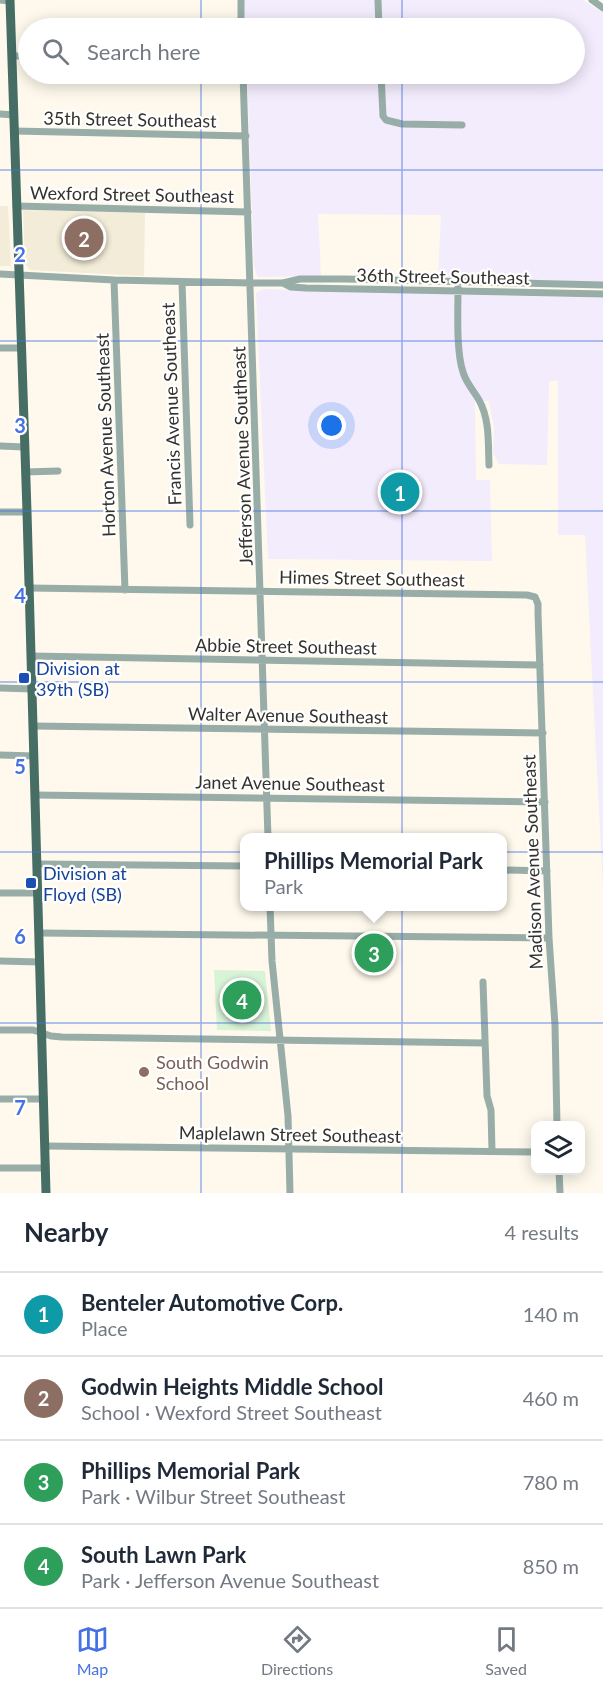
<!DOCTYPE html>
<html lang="en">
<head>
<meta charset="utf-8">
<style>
	:root { --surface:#fff; --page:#f6f6f7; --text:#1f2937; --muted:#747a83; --line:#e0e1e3; --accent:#4571e3 }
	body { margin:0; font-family:Lato,sans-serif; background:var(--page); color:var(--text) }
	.controls { position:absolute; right:18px; bottom:18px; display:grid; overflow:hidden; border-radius:12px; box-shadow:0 3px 15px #0003 }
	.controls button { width:54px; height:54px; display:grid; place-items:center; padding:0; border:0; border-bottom:2px solid var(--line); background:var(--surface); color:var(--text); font:30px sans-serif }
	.you { position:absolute; left:332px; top:426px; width:21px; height:21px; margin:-15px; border:4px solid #fff; border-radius:50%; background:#1a73e8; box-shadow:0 0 0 9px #1a73e833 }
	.badge { display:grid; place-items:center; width:39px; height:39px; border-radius:50%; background:var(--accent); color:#fff; font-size:20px; font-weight:700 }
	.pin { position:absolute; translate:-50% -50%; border:3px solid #fff; box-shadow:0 2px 6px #0006 }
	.popup { position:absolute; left:240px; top:833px; width:267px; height:78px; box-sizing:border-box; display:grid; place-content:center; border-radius:12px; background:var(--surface); filter:drop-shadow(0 2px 4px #0005); font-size:20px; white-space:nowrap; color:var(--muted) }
	.popup b { font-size:22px; color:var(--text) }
	.popup::after { content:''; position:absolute; left:50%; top:100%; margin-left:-12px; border:12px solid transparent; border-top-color:var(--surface) }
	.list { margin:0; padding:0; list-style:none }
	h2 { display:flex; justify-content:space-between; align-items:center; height:78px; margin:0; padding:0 24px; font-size:26px }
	h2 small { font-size:20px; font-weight:400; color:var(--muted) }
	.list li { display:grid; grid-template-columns:39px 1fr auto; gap:18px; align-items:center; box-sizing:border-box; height:84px; padding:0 24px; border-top:2px solid var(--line) }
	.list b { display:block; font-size:22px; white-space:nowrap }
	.list p { margin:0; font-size:20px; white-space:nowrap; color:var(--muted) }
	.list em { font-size:20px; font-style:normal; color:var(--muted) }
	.icon { flex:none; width:33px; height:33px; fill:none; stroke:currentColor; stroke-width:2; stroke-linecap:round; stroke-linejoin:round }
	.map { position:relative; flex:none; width:603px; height:1193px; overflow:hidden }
	.search { position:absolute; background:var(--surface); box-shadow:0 3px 15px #0003; left:18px; right:18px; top:18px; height:66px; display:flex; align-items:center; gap:15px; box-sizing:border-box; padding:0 21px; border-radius:33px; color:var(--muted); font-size:22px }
	.sheet { height:414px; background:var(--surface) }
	nav { display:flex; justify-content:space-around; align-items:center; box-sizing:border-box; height:84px; border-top:2px solid var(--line); background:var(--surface); font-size:16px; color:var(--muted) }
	nav a { display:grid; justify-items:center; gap:3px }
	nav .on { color:var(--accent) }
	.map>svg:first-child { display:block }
</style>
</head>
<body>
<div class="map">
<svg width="603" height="1193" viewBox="0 0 603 1193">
	<rect width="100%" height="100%" fill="#fef9ec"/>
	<path fill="#f3ecfd" d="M244,0h339l20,13v269l-165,-3 3,-64 -123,-1 3,62 -63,1 -4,-9 -7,-194h327v-46h-329z
		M263,289l340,9v591l-18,-354h-27v-154h-9l-2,84 -48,-1 -6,-11 1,-25 -5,-27h-14l1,79h14l2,81 -224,-2 -12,-266z"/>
	<path fill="#f3ecd8" d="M0,206h8l3,60h-11z
		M23,210l122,3 -1,63 -114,-6 -5,-7z"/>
	<path fill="#d9f3d7" d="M362,942h24v22h-24z
		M214,970l51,1 6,60 -54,-1z"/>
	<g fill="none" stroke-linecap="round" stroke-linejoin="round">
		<path stroke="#98ada7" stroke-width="7" d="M0,0l10,1
			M241,0v28
			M378,0l1,28
			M592,0l11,8
			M12,56h16
			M243,74l25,764
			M381,74l2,42 3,4 16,4 60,1
			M0,114l14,1
			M14,131l232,5
			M16,206l232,6
			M0,274l114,6 137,3h32l17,-4h45l258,6
			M114,280l11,310
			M182,282l8,243
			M283,283l8,4 15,1 297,6
			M458,288c0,23 -2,63 5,84 3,11 11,19 16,28 11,20 9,43 10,65
			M0,348h21
			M0,446l24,1
			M25,472l33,-1
			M0,512h27
			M29,588l498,7 8,2 3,7v9l11,325 6,87 2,101
			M31,656l509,9
			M0,688l32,1
			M34,726l509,7
			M0,755l34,1
			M35,795l510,7
			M38,864l207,2
			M503,870l44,1
			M0,893h38
			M270,906l2,55 16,155 2,77
			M39,933l510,5
			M0,961l40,1
			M483,982l4,114 4,14 1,41
			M0,1030h33l18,6 11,1 423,6
			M0,1099h44
			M45,1146l491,6
			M0,1168h46
			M559,1170l1,23"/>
		<path stroke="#466e64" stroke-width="9" d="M10,0l17,512 19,681"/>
	</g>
	<path fill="none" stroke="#4571e3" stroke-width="1.5" stroke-opacity="0.55" d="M201,0v28M402,0v28M201,74v1119M402,74v1119M0,170h603M0,341h603M0,511h603M0,682h603M0,852h603M0,1023h603"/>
	<g fill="#1a4fb4" stroke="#fff" stroke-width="2">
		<rect x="18" y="672" width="12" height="12" rx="3"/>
		<rect x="25" y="877" width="12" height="12" rx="3"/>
	</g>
	<circle fill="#8d6e63" stroke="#fff" stroke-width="2" cx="144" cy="1072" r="6"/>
	<g text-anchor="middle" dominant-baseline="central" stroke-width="4.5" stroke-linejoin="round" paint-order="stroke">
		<g font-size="18" fill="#34322d" stroke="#fff">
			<text transform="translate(130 119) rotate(1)">35th Street Southeast</text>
			<text transform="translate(132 194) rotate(1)">Wexford Street Southeast</text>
			<text transform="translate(443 276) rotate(1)">36th Street Southeast</text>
			<text transform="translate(171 404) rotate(-92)">Francis Avenue Southeast</text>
			<text transform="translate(105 435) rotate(-92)">Horton Avenue Southeast</text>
			<text transform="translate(242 456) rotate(-92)">Jefferson Avenue Southeast</text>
			<text transform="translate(372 578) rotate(1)">Himes Street Southeast</text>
			<text transform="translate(286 646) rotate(1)">Abbie Street Southeast</text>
			<text transform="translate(288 715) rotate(1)">Walter Avenue Southeast</text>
			<text transform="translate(290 783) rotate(1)">Janet Avenue Southeast</text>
			<text transform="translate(532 862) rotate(-92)">Madison Avenue Southeast</text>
			<text transform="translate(290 1134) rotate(1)">Maplelawn Street Southeast</text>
		</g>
		<g font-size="18" fill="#164399" stroke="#fff" text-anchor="start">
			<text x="36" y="668">Division at<tspan x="36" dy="21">39th (SB)</tspan></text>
			<text x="43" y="873">Division at<tspan x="43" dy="21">Floyd (SB)</tspan></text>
		</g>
		<g font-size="18" fill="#785e54" stroke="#fff" text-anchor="start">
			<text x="156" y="1062">South Godwin<tspan x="156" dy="21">School</tspan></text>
		</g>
	</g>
	<g font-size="20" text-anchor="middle" font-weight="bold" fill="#4571e3" stroke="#fff" stroke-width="4.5" stroke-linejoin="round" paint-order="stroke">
		<text x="20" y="262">2</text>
		<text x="20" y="433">3</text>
		<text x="20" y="603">4</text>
		<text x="20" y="774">5</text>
		<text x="20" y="944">6</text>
		<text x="20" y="1115">7</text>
	</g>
</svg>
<div class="controls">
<button><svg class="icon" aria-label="layers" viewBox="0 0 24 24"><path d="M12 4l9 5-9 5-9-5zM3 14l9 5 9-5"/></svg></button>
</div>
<div class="you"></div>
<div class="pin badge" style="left:400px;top:492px;background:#0f9aa8">1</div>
<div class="pin badge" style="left:84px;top:238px;background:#8d6e63">2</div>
<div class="pin badge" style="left:374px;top:953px;background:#2e9e5b">3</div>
<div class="popup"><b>Phillips Memorial Park</b>Park</div>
<div class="pin badge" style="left:242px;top:1000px;background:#2e9e5b">4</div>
<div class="search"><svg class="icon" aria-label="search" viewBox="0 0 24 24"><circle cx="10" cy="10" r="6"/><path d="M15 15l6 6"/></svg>Search here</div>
</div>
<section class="sheet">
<h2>Nearby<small>4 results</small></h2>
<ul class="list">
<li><span class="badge" style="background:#0f9aa8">1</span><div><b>Benteler Automotive Corp.</b><p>Place</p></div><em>140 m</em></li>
<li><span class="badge" style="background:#8d6e63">2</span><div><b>Godwin Heights Middle School</b><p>School · Wexford Street Southeast</p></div><em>460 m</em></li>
<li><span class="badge" style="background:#2e9e5b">3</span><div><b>Phillips Memorial Park</b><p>Park · Wilbur Street Southeast</p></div><em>780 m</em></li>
<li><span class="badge" style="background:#2e9e5b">4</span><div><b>South Lawn Park</b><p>Park · Jefferson Avenue Southeast</p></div><em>850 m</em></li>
</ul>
</section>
<nav>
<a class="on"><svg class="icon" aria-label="map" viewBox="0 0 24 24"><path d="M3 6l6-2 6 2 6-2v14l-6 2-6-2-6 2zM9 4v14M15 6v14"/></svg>Map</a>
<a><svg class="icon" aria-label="directions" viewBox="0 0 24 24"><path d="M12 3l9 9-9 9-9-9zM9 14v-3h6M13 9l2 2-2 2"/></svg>Directions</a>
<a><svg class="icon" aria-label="saved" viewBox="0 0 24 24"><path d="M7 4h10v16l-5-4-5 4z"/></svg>Saved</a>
</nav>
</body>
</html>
